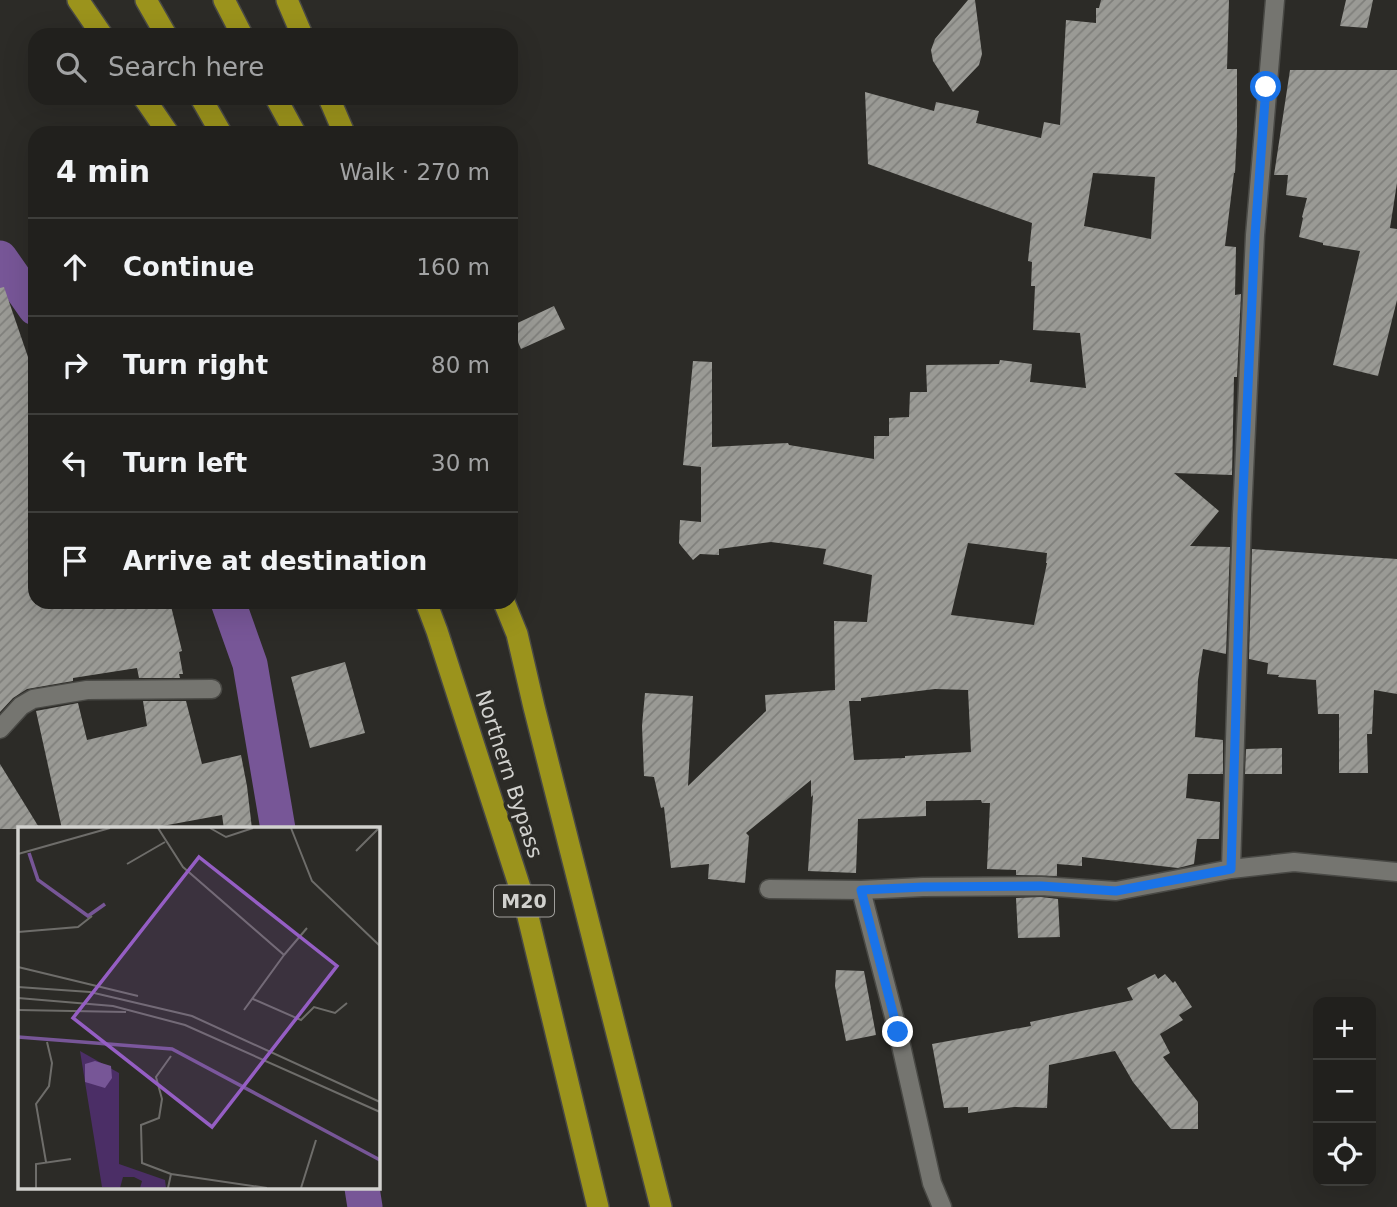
<!DOCTYPE html>
<html lang="en">
<head>
<meta charset="utf-8">
<style>
	:root { --surface:#21201d; --page:#2d2d2a; --text:#f1f3f6; --muted:#a2a3a4; --line:#3e3e3b }
	body { margin:0; font-family:"DejaVu Sans",sans-serif; background:var(--page); color:var(--text) }
	.controls { position:absolute; right:21px; bottom:21px; display:grid; overflow:hidden; border-radius:14px; box-shadow:0 7px 28px #0002 }
	.controls button { width:63px; height:63px; display:grid; place-items:center; padding:0; border:0; border-bottom:2px solid var(--line); background:var(--surface); color:var(--text); font:35px sans-serif }
	.stop { position:absolute; width:21px; height:21px; margin:-16px; border:5px solid #1a73e8; border-radius:50%; background:#fff }
	.stop.end { background:#1a73e8; border-color:#fff; box-shadow:0 2px 7px #0008 }
	.list { margin:0; padding:0; list-style:none }
	h2 { display:flex; justify-content:space-between; align-items:center; height:91px; margin:0; padding:0 28px; font-size:30px }
	h2 small { font-size:23px; font-weight:400; color:var(--muted) }
	.list li { display:grid; grid-template-columns:46px 1fr auto; gap:21px; align-items:center; box-sizing:border-box; height:98px; padding:0 28px; border-top:2px solid var(--line) }
	.list b { display:block; font-size:26px; white-space:nowrap }
	.list em { font-size:23px; font-style:normal; color:var(--muted) }
	.icon { flex:none; width:38px; height:38px; fill:none; stroke:currentColor; stroke-width:2; stroke-linecap:round; stroke-linejoin:round }
	.map { position:relative; flex:none; width:1397px; height:1207px; overflow:hidden }
	.search { position:absolute; background:var(--surface); box-shadow:0 7px 28px #0002; left:28px; top:28px; width:490px; height:77px; display:flex; align-items:center; gap:18px; box-sizing:border-box; padding:0 24px; border-radius:21px; color:var(--muted); font-size:26px }
	.panel { position:absolute; background:var(--surface); box-shadow:0 7px 28px #0002; left:28px; top:126px; width:490px; height:483px; border-radius:21px }
	.map>svg:first-child { display:block }
</style>
</head>
<body>
<div class="map">
<svg width="1397" height="1207" viewBox="0 0 1397 1207">
	<defs>
		<pattern id="building-hatch" width="6" height="6" patternUnits="userSpaceOnUse" patternTransform="scale(1.75)"><rect width="6" height="6" fill="#9a9a95"/><path d="M-1 1l2-2M0 6l6-6M5 7l2-2" fill="none" stroke="#7f7f7b"/></pattern>
	</defs>
	<rect width="100%" height="100%" fill="#2c2b27"/>
	<g fill="none" stroke-linecap="round" stroke-linejoin="round">
		<path stroke="#775697" stroke-width="35" d="M0,258l35,50
			M228,602l22,62 28,165
			M362,1188l3,19"/>
	</g>
	<path fill="url(#building-hatch)" fill-rule="evenodd" d="M968,0h7l7,54 -3,11 -26,27 -20,-31 -2,-11 4,-11z
		M1101,0h128l-2,69h10v62l-2,42h-1l-9,73 11,1 -1,48 6,-1 -4,83h-3l-2,98 -58,-2 45,38 -29,35 40,1 -4,107 -23,-5 -5,31 -3,57 28,3v34h-35l-2,24 34,4 -1,37h-22l-3,25 -16,4 -96,-11v9l-25,-2v12l-41,-1v-5l-29,-1 3,-66h-8l-1,-3 -55,1v15l-68,3 -2,54 -48,-2 5,-76 -2,2v-17l-65,53 3,3 -4,47 -37,-4 1,-15 -38,4 -7,-61 -3,1 -7,-31 -10,-1 -2,-50 3,-33 48,3 -5,90 78,-75 -1,-16 70,-5 -1,-69 33,1 5,-47 -49,-11 3,-15 -55,-7 -8,1 -44,6v6l-19,-1 -7,6 -11,-13 -3,-4 1,-23 21,2v-55l-18,-2 10,-104 19,1v85l76,-4 1,2 85,14v-23h15v-18l20,-1 1,-25h17l-1,-27 73,-1 1,-4 32,4 -2,18 56,6 -6,-55 -47,-3 2,-44h-4l1,-24 -4,-1 4,-38 -164,-59 -3,-72 69,19 2,-9 43,9 -3,12 65,15 3,-16 16,3 6,-105 30,3v-15h3zM1093,173l62,4 -4,62 -67,-13zM968,543l79,10 -1,10h1l-13,62 -83,-10zM935,689l33,1 3,62 -66,4v2l-51,2 -5,-59h12v-3z
		M1346,0h27l-6,28 -27,-2z
		M1290,70h107v113l-7,45 7,1v71l-19,76 -45,-11 27,-114 -37,-6v-2l-24,-6 4,-19 -1,-1 5,-19 -21,-3 2,-20h-14z
		M4,287l24,70 7,-2v249l60,2 37,-4h38l12,49 -3,1 4,22h-4l1,4h-41l-2,-10 -64,10v3l-46,8 -14,9 -13,14v-424z
		M554,306l11,23 -44,20 -10,-23z
		M1252,549l145,10v135l-23,-4 -2,44h-5l1,39h-29v-59h-21l-2,-34 -38,-3 1,-2 -12,-1 1,-11 -19,-4z
		M345,662l20,71 -55,15 -19,-71z
		M143,701h43l16,63 39,-9 6,31 5,43h-28l-2,-14 -76,14h-84l-26,-118 42,-8 9,37 60,-14z
		M1282,748v26h-37l1,-25z
		M0,764l40,65h-40z
		M1041,897l17,2 2,38 -42,1 -2,-40z
		M836,970l28,1 12,64 -30,6 -11,-55z
		M1155,974l3,5 7,-5 8,9 2,-2 17,26 -13,8 4,5 -23,14 10,19 -7,4 35,45v27h-27l-38,-47 -18,-31 -66,14 -2,43 -33,-1 -46,6v-6l-24,1 -12,-64 99,-18 -1,-4 103,-22 -6,-12z"/>
	<g fill="none" stroke-linecap="round" stroke-linejoin="round">
		<defs>
			<path id="street" d="M0,729l21,-23 12,-7 54,-9 125,-1
				M1231,869l63,-7 103,10
				M769,889l92,1 62,-3 118,-1 75,5 115,-22 11,-354 13,-280 20,-235
				M861,890l37,142 34,151 10,24"/>
			<path id="highway" d="M78,0l24,35
				M146,0l20,35
				M224,0l18,35
				M287,0l15,35
				M144,98l24,35
				M201,98l20,35
				M276,98l19,35
				M329,98l15,35
				M426,602l11,29 87,269 74,307
				M504,602l13,32 17,73 127,500"/>
		</defs>
		<use href="#street" stroke="#494945" stroke-width="21"/>
		<use href="#highway" stroke="#494945" stroke-width="24"/>
		<use href="#street" stroke="#757570" stroke-width="18"/>
		<use href="#highway" stroke="#9b931c" stroke-width="21"/>
	</g>
	<g fill="none" stroke-linecap="round" stroke-linejoin="round">
		<path stroke="#1a73e8" stroke-width="9" d="M898,1032l-37,-142 62,-3 118,-1 75,5 115,-22 11,-354 13,-280 11,-148"/>
	</g>
	<g text-anchor="middle" dominant-baseline="central" stroke-width="7" stroke-linejoin="round" paint-order="stroke">
		<rect fill="#2c2b27" stroke="#a09f9c" stroke-width="2" x="494" y="885.5" width="60" height="31" rx="5"/>
		<g font-size="19" font-weight="bold" fill="#d1d1ce">
			<text x="524" y="901">M20</text>
		</g>
		<g font-size="21" fill="#d1d1ce" stroke="#2c2b27">
			<text transform="translate(509 774) rotate(72)">Northern Bypass</text>
		</g>
	</g>
	<g transform="translate(18 827)">
		<rect width="362" height="362" fill="#2c2b27"/>
		<path d="M62,224l39,22v91l46,16 1,8h-26l2,-7 -8,-4h-11l-3,11 -18,-1z" fill="#4b2e66"/>
		<path d="M77,234l16,5 1,12 -7,10 -20,-6v-18z" fill="#775697"/>
		<path fill="none" stroke="#775697" stroke-width="3.5" d="M11,26l9,27 50,36 17,-12M0,210l154,12 208,111"/>
		<path fill="none" stroke="#6e6d6a" stroke-width="2" d="M140,1l25,39 101,88 -40,55M192,1l16,9 27,-9M273,1l21,53 68,65M338,24l23,-23M0,27l92,-26M109,37l38,-22M0,105l60,-5 14,-11M266,128l23,-27M0,140l120,29M0,160l72,5 102,24 188,86M0,171l95,8 72,19 195,87M235,172l48,21 13,-13 21,6 12,-10M0,183l108,2M28,335l-10,-58 13,-18 3,-23 -5,-21M153,347l96,14M18,361v-24l35,-5M150,361l3,-14 -29,-11 -1,-38 18,-7 3,-19 -6,-22 15,-21M283,361l15,-48"/>
		<path fill="#955ec4" fill-opacity="0.15" stroke="#955ec4" stroke-width="3.5" d="M181,30l138,109 -125,161 -139,-109z"/>
		<rect width="362" height="362" fill="none" stroke="#d1d1ce" stroke-width="3.5"/>
	</g>
</svg>
<div class="controls">
<button>+</button>
<button>−</button>
<button><svg class="icon" aria-label="locate" viewBox="0 0 24 24"><circle cx="12" cy="12" r="6"/><path d="M12 2v4M12 18v4M2 12h4M18 12h4"/></svg></button>
</div>
<div class="stop" style="left:1266px;top:87px"></div>
<div class="stop end" style="left:898px;top:1032px"></div>
<div class="search"><svg class="icon" aria-label="search" viewBox="0 0 24 24"><circle cx="10" cy="10" r="6"/><path d="M15 15l6 6"/></svg>Search here</div>
<section class="panel">
<h2>4 min<small>Walk · 270 m</small></h2>
<ul class="list">
<li><svg class="icon" aria-label="ahead" viewBox="0 0 24 24"><path d="M12 20V5M6 11l6-6 6 6"/></svg><div><b>Continue</b></div><em>160 m</em></li>
<li><svg class="icon" aria-label="right" viewBox="0 0 24 24"><path d="M7 20v-9h11M14 6l5 5-5 5"/></svg><div><b>Turn right</b></div><em>80 m</em></li>
<li><svg class="icon" aria-label="left" viewBox="0 0 24 24"><path d="M17 20v-9H6M10 6l-5 5 5 5"/></svg><div><b>Turn left</b></div><em>30 m</em></li>
<li><svg class="icon" aria-label="arrive" viewBox="0 0 24 24"><path d="M6 21V4h12l-3 4 3 4H6"/></svg><div><b>Arrive at destination</b></div></li>
</ul>
</section>
</div>
</body>
</html>
